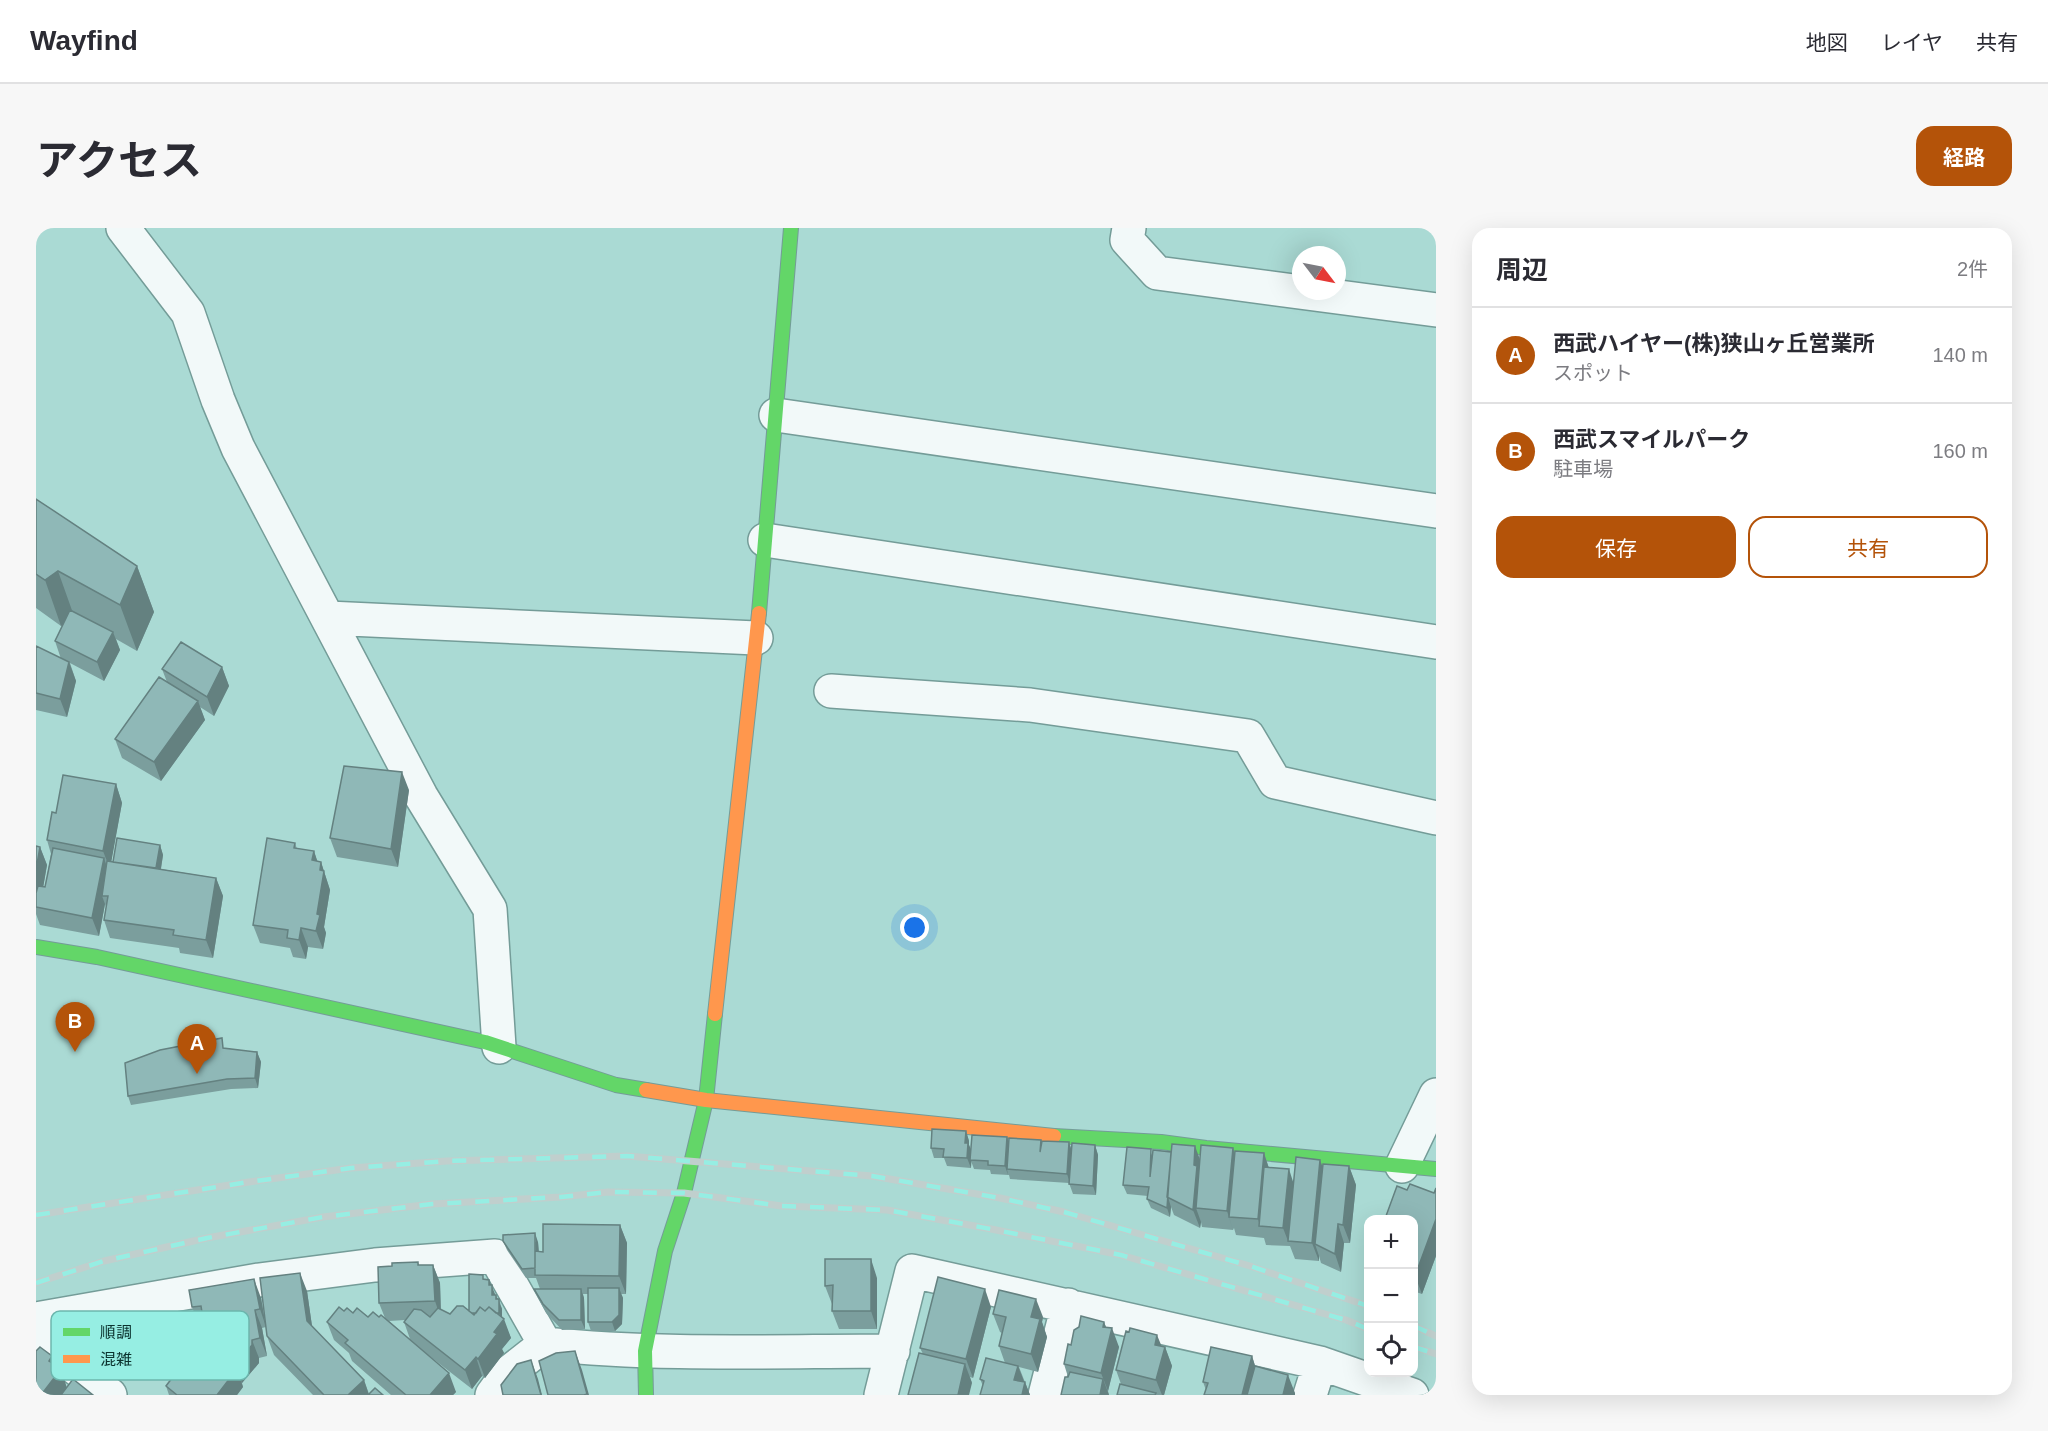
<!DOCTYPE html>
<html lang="ja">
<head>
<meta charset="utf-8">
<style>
	:root { --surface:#fff; --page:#f7f7f7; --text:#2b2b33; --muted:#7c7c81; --line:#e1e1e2; --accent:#b45309 }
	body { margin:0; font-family:Arial,"Noto Sans JP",sans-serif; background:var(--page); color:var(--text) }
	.controls { position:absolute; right:18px; bottom:18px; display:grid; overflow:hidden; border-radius:12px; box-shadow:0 6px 24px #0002 }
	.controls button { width:54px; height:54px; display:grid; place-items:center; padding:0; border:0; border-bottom:2px solid var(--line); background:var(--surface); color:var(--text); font:30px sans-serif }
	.compass { position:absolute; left:1256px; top:18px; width:54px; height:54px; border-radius:50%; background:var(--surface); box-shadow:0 6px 24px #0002; rotate:122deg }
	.you { position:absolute; left:879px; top:700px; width:21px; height:21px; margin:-15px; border:4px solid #fff; border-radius:50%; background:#1a73e8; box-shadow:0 0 0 9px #1a73e833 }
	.badge { display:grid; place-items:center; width:39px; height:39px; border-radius:50%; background:var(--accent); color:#fff; font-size:20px; font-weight:700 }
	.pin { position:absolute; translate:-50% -50px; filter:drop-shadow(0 2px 3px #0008) }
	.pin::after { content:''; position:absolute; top:32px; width:21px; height:18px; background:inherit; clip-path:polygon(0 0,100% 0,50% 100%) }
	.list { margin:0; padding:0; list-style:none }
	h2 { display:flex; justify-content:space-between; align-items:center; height:78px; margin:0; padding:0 24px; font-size:26px }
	h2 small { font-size:20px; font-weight:400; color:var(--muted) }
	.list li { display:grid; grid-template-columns:39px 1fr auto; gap:18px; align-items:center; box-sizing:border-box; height:96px; padding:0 24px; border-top:2px solid var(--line) }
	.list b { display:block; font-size:22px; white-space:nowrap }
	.list p { margin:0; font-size:20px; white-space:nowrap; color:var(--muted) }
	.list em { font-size:20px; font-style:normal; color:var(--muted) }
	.actions { display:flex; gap:12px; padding:18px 24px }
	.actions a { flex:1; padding:14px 0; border:2px solid var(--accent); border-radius:18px; text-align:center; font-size:21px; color:var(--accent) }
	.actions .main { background:var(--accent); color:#fff }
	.icon { flex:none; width:33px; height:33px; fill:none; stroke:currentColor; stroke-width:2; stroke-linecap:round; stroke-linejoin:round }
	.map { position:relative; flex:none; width:1400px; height:1167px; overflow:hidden; border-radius:18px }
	header { display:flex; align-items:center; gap:36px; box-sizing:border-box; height:84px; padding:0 30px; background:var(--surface); border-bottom:2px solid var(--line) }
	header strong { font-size:28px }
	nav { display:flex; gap:33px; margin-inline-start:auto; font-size:21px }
	.intro { display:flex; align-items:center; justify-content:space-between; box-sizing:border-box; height:144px; padding:0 36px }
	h1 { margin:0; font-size:42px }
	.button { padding:15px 27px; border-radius:18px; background:var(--accent); color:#fff; font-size:21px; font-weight:700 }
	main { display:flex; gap:36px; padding:0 36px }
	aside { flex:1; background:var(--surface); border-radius:18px; box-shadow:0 6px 24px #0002 }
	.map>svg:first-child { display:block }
</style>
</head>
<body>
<header>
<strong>Wayfind</strong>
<nav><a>地図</a><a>レイヤ</a><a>共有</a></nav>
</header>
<div class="intro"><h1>アクセス</h1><a class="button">経路</a></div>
<main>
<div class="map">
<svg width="1400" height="1167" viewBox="0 0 1400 1167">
	<rect width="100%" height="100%" fill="#aadad4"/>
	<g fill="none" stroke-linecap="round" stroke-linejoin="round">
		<defs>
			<path id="street" d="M87,0l65,85 30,87 20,48 183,348 69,113 9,138
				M1093,0l-2,12 30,33 279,37
				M740,187l660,96
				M729,312l671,102
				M292,390l428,20
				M795,463l199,14 218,31 27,46 161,36
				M1366,938l34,-71
				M0,1091l223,-39 116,-15 120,-9 50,88
				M0,1109l74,58
				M456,1167l16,-22 37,-29c116,12 232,7 348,7
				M845,1167l31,-124 408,92 92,32
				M1009,1167l23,-90
				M1274,1167l10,-32"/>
			<path id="fast" d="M723,385l32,-385
				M0,719l61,10 388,85 131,43 30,5
				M1018,908l107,6 45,6 230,21
				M610,1167l-1,-44 20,-100 19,-58 22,-93 9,-86"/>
			<path id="slow" d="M679,786l44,-401
				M610,862l60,10 348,36"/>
		</defs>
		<use href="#street" stroke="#749c98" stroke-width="36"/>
		<use href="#fast" stroke="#749c98" stroke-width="16"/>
		<use href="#slow" stroke="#749c98" stroke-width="16"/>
		<use href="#street" stroke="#f2f9f9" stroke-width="33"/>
		<use href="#fast" stroke="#63d668" stroke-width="14"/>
		<use href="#slow" stroke="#ff974d" stroke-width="14"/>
		<defs>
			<path id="rail" d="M0,987l213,-33 102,-14 96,-7 180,-5 245,20 128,22 64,14 186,54 118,40
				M0,1055l68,-22 103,-23 116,-21 109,-13 129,-7 47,-5 76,1 98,13 105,4 104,19 130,26 225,65 22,9
				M1378,1098l22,10
				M1378,1119l22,7"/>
		</defs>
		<use href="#rail" stroke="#c0cfcd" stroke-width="7"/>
		<use href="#rail" stroke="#96eee3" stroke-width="4.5" stroke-dasharray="14" stroke-linecap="butt"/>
	</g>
	<path fill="#7b9e9d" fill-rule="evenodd" d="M0,271l101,67 17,46 -17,39 -21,-12 4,11 -16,31 -34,-18 6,18 -9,36 -31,-7v-64l25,13 -6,-18 8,-16 -2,1 -25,-18z
		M186,439l7,19 -15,30 -14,-9 5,13 -44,61 -39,-23 -7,-19 52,-57 -5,-13z
		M80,556l6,19 -11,58 2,1 47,-17 3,10 -2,14 55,9 7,18 -10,62 -33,-5 -1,-5 -69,-10 -6,-18 2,-13 -1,-3 -6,32 -59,-11 -4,-11v-68l4,1 7,18 -4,22h2l6,-33 -4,-14 9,-27z
		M373,562l-11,77 -61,-10 -7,-19z
		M259,615l2,6 17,2 3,10 4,1 9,28 -6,37 2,6 -3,16 -15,-2 -2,12 -13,-2 -3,-9 -30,-5 -7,-18z
		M190,821l31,3 4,10 -3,26 -27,1 -100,16 -3,-9z
		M930,903l3,10v4l2,5 36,-13 2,5 32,-2 1,3 27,-1 3,9 23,-6 3,10 -2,40 -23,-1 -4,-11 -59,-4 -1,-4 -18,-1 -1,-4 -16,-1 -3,-8v7l-24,-2 -3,-8h-10l-3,-10z
		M1197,920l2,6 29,-1 5,15 25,15 29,-17h26l7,19 -6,58h-6l-3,29 -20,-9 -2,-7v5l-24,-2 -5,-13 -24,-1 -2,-7 -28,-3 -2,-7 -1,2 -31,-3 -1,-5 -1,6 -26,-13 -3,-8 -1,10 -19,-9 -4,-9 1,-3 -21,-2 -4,-9 29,-31 48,5z
		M1374,956l24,9 2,-5v68l-14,38 -9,-3v-71h-26l-1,-4 11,-30 10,4z
		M584,997l7,18 -1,51h-5l2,4 -1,26 -7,7h-24l-3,-9v-28h-5l1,4 1,31 -23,1 -16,-17 -8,-15 -4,-9h6l-4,-11h-10l-19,-28 -4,-9 35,1 1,9 4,1z
		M382,1034l1,3h14l7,18 1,27 9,4 19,-3 16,-31h4l6,15 3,4h1l3,10v9l9,20 -9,11 2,4 -19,25 -3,-2 -10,13 -49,-38 33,41 -3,3h-62l-39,-34 -3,-8 -15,-13 -7,-18 17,-11 24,6h11l6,1 -6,-15 13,-37zM369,1092l-1,2 6,17 -21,-18z
		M841,1050v51h-38l-7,-18v-7l-7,-18z
		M271,1063l5,35 52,54 5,14 14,1h-70l-39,-40 -7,-19z
		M225,1070l5,29 -4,1 5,28 -8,2v5l-17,20 1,4 -6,8h-68l-3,-9 42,-39 -4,-22h-5l-7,-18z
		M955,1079l-18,71 -3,-1 2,6 -49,-29 -3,-6z
		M957,1086l50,3 -1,5 5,15 -9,35 -19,-5 11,28h-50l3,-9 -3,-7 25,-16 -6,-17 3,-13 -2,-1z
		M1068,1094l2,5 13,20 -11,44 1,4h-48l7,-18 -4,-13 7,-19z
		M1125,1118l4,1 7,19 -8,29h-47l4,-11 -5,-14z
		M1216,1128l3,10 40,27v2h-91l2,-5 -3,-8z"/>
	<path fill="#648180" d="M101,338l17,46 -17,39 -17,-46z
		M22,343l16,45 -13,10 -16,-46z
		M77,404l7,18 -16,31 -7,-19z
		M33,434l7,19 -9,36 -7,-18z
		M186,439l7,19 -15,30 -7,-19z
		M162,473l7,19 -44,61 -7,-19z
		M366,544l7,18 -11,77 -7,-18z
		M80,556l6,19 -12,66 -7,-18z
		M124,617l3,10 -5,31 -3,-10z
		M4,619l7,18 -7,41 -4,-10v-26z
		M278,623l6,18 1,-7 9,28 -6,37 2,6 -3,16 -7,-18 1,-17 -5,-54z
		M68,630l6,18 -8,20 3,8 -6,32 -7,-18z
		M180,650l7,18 -10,62 -7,-18z
		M265,700l7,19 -2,12 -7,-19z
		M221,824l4,10 -3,26 -3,-10z
		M930,903l3,10v4l3,7 -1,16 -4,-10 -2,-15z
		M971,909l3,9 -3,23 1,6 -3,-9z
		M1033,914l3,10 -2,31 -3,-9z
		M1059,917l3,10 -2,40 -3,-9z
		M1159,918l7,19 -6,43 5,14 -1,6 -7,-18 1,-45z
		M1197,920l6,19 -10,50 4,13 -6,-19z
		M1228,925l6,19 -10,54 -2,-7z
		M1284,932l7,18 -12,66 4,12v5l-7,-18z
		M1313,938l7,19 -6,58 -7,-18z
		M1253,941l6,19 -7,53 2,5 -7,-18z
		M1132,969l3,10 -1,10 -3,-9z
		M1400,991v37l-14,38 -7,-18z
		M1302,996l6,19 -3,29 -6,-18z
		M584,997l7,18 -1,51 -7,-18z
		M499,1005l3,9 2,33 -3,-7z
		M835,1031l6,19v51l-6,-18z
		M397,1037l7,18 1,36 -6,-18z
		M264,1045l7,18 7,49 -7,-19z
		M218,1051l7,19 5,29 -6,-18z
		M453,1052l6,14v10l-6,-19z
		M583,1060l4,10 -1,26 -7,7 -3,-9z
		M545,1061l3,9 1,31 -4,-9z
		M949,1061l6,18 -18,71 -7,-19z
		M460,1067l6,14v13l2,-3 7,19 -9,11 2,4 -19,25 -7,-19 16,-27 8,-10 -3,-9z
		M1000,1071l7,18 -1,5 5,15 -9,35 -7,-18v-37z
		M219,1082l7,18 5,28 -7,-18z
		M1068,1094l6,16 2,-10 7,19 -11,44 -7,-18 2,-46z
		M1121,1107l7,17 1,-5 7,19 -8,29h-2l-6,-15 -1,-35z
		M216,1112l7,18v5l-17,20 -6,-18z
		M539,1123l7,19 7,25h-2z
		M16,1128l6,17 3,-4 6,19 -5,7h-21l8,-34z
		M1216,1128l6,19 -5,20h-11z
		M440,1129l6,19 -10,13 -7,-19z
		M495,1132l7,19 4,16h-1z
		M929,1136l7,19 -3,12h-11z
		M982,1138l7,18v-2l5,13h-8l-8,-15z
		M201,1141l6,18 -6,8h-20z
		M413,1145l7,19 -3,3h-23z
		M1252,1147l7,18v2h-12z
		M1067,1151l6,16h-9z
		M328,1152l5,15h-21z"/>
	<path fill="#8fb8b7" stroke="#648180" stroke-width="1.5" d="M0,271l101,67 -17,39 -62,-34 -13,9 -9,-6z
		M34,382l43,22 -16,30 -42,-21z
		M145,414l41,25 -15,30 -45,-28z
		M0,418l33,16 -9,37 -24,-6z
		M123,449l39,24 -44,61 -39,-23z
		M308,538l58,6 -11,77 -61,-11z
		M27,547l53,9 -13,67 -56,-11 5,-28 4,1z
		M81,610l43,7 -4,23 -43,-6z
		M231,610l28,5 -1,5 20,3 -2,9 9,2 -1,8 4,1 -7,43 3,1 -4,16 -15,-3 -2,12 -12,-2 1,-8 -35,-5z
		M0,618l4,1 -4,23z
		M17,620l51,10 -12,60 -56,-11v-14l2,-7 7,1z
		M71,633l109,17 -10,62 -33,-5 1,-5 -70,-10 4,-24h-6z
		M186,810l1,10 34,4 -2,26 -28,1 -99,17 -3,-33 35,-13z
		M896,901l34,2 -1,12h3l-1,15 -24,-1 1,-8 -13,-1z
		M936,907l35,2 -2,29 -17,-1v-4l-18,-1z
		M973,910l32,2 -1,12 2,-11 27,1 -2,32 -60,-5z
		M1036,915l23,2 -2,41 -24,-2z
		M1136,916l23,2 -1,19 3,1 -4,44 -26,-13z
		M1165,917l32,3 -6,63 -31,-3z
		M1091,919l24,2 -1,28 3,-27 18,2 -4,56 -20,-9 2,-12 -26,-2z
		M1199,923l29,2 -6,66 -29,-2z
		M1260,929l24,3 -8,83 -24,-2z
		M1287,936l26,2 -6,59 -5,-1 -3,30 -20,-10z
		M1228,939l25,2 -6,59 -24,-2z
		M1374,956l24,9 2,-5v31l-21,57 -2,-1v-55h-22l1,-2 -6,-2 11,-30 10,4z
		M507,996l77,1 -1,51 -84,-1v-24l8,1z
		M499,1005v35l-13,1 -19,-28v-6z
		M789,1031h46v52h-39l1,-26 -8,1z
		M382,1034v3h15l2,36 -56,2 -1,-36 14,-1v-3z
		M264,1045l7,48 57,59 -16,15h-24l-57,-59 -7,-58z
		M433,1046l14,1v4l6,1v5h3v10h4v4h3v14h-3l-7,-6 -4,4 -5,-4 -4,6h-4l-3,-2z
		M902,1049l47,12 -19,70 -46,-11z
		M218,1051l6,30 -5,1 5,28 -8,2v5l-16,20 -29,-21 -6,-38 -9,1 -3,-17z
		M552,1060h31v27l-7,7h-24z
		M498,1061h47v31h-22l-16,-16z
		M963,1062l37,9 -5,18 9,2 -9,35 -32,-8 7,-29 -13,-3z
		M421,1078h6l11,9 6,-8 5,4 4,-4 15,12 -10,13 3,2 -19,25 -2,-2 -11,13 -61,-48 10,-13 7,1 9,7 8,-9 12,6z
		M303,1079l5,4 3,-3 6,5 4,-5 11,9 5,-5 6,5 2,-2 68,58 -19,22h-24l-61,-52 3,-3 -21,-18z
		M1045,1088l23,6 -1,5 9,1 -11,45 -37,-9 4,-20 3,1 3,-15 5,-3z
		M1094,1100l27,7 -2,10 10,2 -9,33 -40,-10 10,-39 3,1z
		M164,1113l37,28 -20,26h-40l-11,-9z
		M4,1119l12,9 -3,5 12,8 -20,26h-5v-44z
		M1175,1119l41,9 -10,39h-38l4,-12 -5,-1z
		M539,1123l12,43 -3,1h-36l-9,-34 17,-8z
		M883,1125l46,11 -7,31h-50z
		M950,1130l32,8 -4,14 11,2 -3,13h-42l4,-14 -4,-2z
		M495,1132l10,35h-38l-2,-10 16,-21z
		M1219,1138l33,9 -5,20h-36z
		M1034,1144l33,7 -3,16h-39l4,-18h3z
		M37,1151l20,16h-32z
		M1084,1156l36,9 -1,2h-38z
		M339,1160l8,7h-15z"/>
	<rect x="15" y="1083" width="198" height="69" rx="9" fill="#96eee3" stroke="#6cb6ad" stroke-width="1.5"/>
	<rect x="27" y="1100" width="27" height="8" fill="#63d668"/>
	<rect x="27" y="1127" width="27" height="8" fill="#ff974d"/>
	<g font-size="16" fill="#0b322e">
		<text x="64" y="1110">順調</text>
		<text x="64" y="1137">混雑</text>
	</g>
</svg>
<div class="controls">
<button>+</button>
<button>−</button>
<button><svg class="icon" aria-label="locate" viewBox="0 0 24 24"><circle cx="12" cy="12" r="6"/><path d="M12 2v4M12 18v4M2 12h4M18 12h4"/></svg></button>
</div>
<svg class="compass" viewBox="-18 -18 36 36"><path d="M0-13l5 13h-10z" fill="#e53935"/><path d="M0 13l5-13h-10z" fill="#7c7c81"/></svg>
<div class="you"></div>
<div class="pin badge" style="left:161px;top:846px">A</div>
<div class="pin badge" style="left:39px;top:824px">B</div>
</div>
<aside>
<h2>周辺<small>2件</small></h2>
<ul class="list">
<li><span class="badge">A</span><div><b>西武ハイヤー(株)狭山ヶ丘営業所</b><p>スポット</p></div><em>140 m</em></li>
<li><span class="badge">B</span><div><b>西武スマイルパーク</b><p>駐車場</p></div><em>160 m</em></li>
</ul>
<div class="actions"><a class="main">保存</a><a>共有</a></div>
</aside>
</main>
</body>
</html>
